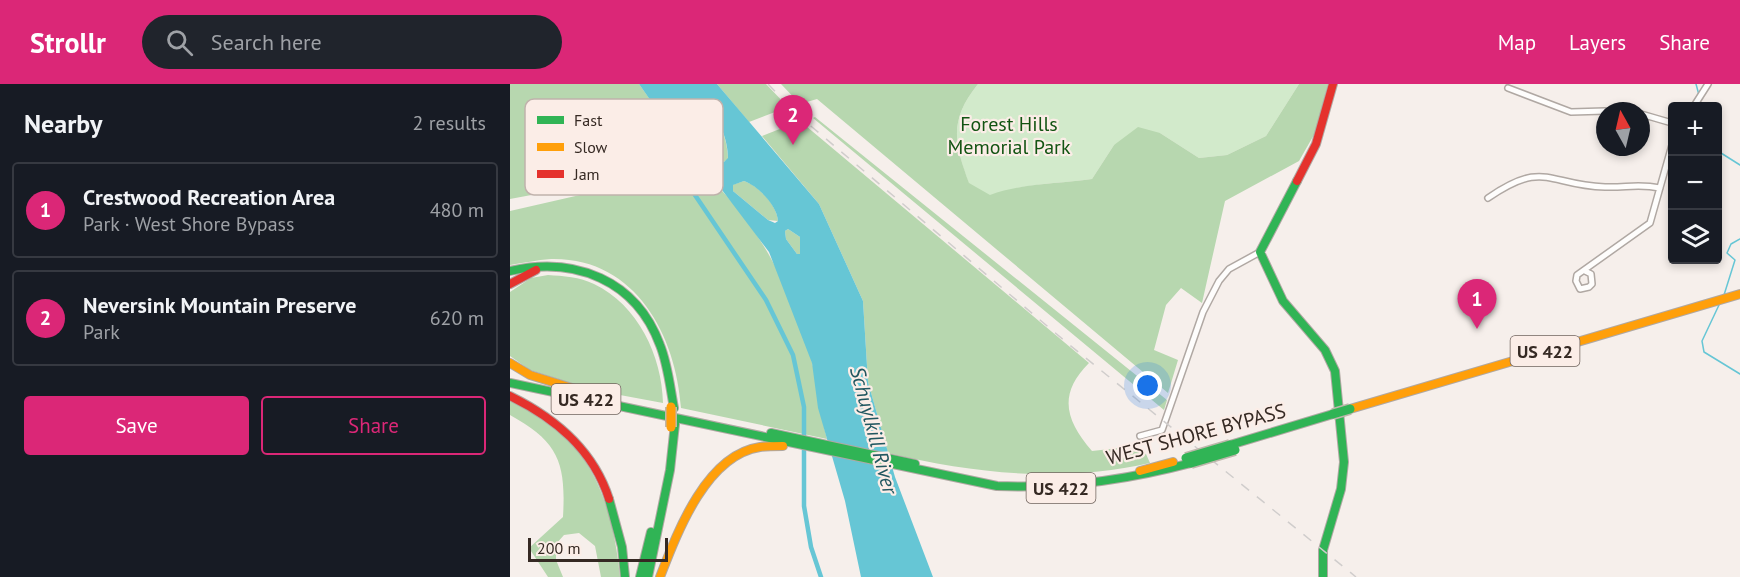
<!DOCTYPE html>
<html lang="en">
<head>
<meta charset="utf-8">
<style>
	:root { --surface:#171b24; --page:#20242c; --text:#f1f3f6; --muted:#9ea1a6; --line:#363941; --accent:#db2777 }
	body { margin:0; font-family:"PT Sans",sans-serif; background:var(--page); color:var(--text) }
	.controls { position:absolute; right:18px; top:18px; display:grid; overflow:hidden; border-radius:6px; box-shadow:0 3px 9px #0003 }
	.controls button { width:54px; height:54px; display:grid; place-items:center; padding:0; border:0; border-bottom:2px solid var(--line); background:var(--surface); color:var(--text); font:30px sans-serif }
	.compass { position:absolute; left:1086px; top:18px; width:54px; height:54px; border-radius:50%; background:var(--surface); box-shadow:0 3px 9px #0003; rotate:352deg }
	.scale { position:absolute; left:18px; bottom:15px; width:140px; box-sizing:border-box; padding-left:6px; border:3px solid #352923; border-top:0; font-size:16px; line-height:21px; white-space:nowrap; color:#352923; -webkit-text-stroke:4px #fbede7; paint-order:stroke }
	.you { position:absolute; left:638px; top:302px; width:21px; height:21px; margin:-15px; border:4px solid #fff; border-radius:50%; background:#1a73e8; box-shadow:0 0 0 9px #1a73e833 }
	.badge { display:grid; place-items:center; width:39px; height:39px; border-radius:50%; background:var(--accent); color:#fff; font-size:20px; font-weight:700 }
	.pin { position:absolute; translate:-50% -50px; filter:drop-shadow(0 2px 3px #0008) }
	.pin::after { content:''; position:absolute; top:32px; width:21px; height:18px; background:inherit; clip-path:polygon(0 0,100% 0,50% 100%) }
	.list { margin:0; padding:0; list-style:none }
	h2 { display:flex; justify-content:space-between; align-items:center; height:78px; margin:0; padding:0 24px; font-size:26px }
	h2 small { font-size:20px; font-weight:400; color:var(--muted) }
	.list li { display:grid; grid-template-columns:39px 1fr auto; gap:18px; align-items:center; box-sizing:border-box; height:96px; margin:0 12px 12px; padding:0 12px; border:2px solid var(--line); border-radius:6px }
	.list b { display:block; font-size:22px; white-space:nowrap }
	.list p { margin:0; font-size:20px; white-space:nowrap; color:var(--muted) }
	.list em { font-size:20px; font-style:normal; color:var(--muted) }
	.actions { display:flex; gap:12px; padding:18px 24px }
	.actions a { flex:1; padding:14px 0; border:2px solid var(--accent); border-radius:6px; text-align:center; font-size:21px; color:var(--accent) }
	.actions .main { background:var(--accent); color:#fff }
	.icon { flex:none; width:33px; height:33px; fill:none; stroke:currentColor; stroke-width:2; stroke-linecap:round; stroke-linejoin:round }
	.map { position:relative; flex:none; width:1230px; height:493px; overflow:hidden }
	header { display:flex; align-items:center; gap:36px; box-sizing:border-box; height:84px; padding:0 30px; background:var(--accent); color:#fff }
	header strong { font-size:28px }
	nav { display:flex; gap:33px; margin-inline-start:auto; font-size:21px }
	.search { width:420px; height:54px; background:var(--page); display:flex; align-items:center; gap:15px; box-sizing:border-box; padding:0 21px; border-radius:33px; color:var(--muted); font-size:22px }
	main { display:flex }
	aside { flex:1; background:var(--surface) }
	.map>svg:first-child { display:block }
</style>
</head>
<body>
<header>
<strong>Strollr</strong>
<div class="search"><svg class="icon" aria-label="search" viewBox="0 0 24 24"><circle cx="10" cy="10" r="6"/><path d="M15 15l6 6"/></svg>Search here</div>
<nav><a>Map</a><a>Layers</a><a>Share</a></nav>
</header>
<main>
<aside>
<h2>Nearby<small>2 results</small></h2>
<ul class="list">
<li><span class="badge">1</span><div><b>Crestwood Recreation Area</b><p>Park · West Shore Bypass</p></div><em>480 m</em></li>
<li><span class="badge">2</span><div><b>Neversink Mountain Preserve</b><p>Park</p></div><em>620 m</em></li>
</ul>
<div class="actions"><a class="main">Save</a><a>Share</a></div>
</aside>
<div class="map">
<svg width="1230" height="493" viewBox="0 0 1230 493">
	<rect width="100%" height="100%" fill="#f6efeb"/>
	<path fill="#d2eacb" d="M468,0h321l-33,52 -39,19 -28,3 -39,-25 -46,12 -22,34c-35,5 -69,4 -102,17l-21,-12c-15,-42 -20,-64 9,-100z"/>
	<path fill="#b7d7af" d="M0,0h129l47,66 -22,3 -4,11 -70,20 -80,15z
		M207,0h49l22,23 -39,15z
		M271,0h197c-29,36 -24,58 -9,99l21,12c33,-12 67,-11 102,-16l22,-34 24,-18 22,6 39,25 28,-3 39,-19 33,-52h29l-13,49 -16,28 -74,40 -23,102 -21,-15 -15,17 -12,45 24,10 -10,33 -351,-294 -17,5z
		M193,28c18,2 25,32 25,47l-4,3c-14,-10 -18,-29 -23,-45z
		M305,33l352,283 -3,10 -351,-292z
		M290,37l289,242c-31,31 -24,57 3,88l36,-4 18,7 4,9c-89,20 -174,11 -262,-10l-20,-71 -5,-81 -44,-97 -57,-68z
		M188,84c57,48 96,122 114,194 6,26 8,51 15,77l-146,-31c-5,-73 -46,-151 -130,-149 -14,1 -28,4 -41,6v-54z
		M234,97c15,5 33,24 34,40l-10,-1 -35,-29 -1,-6z
		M278,145l12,8v17h-3l-11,-15 -1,-8z
		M38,191c15,1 32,2 46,9 44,21 68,72 69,119l-70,-13 -63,-20 -20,-14v-64l21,-14z
		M0,316c78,34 102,97 110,177h-19l-6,-31 -16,-13 -15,2 -8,9v16l7,17h-15l-19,-29 34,-31c3,-54 -4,-75 -53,-102z"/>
	<path fill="#66c6d5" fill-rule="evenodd" d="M129,0h78l102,120 44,97 5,81 27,95 38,100h-72l-16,-76 -27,-93 -6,-45 -43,-111 -50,-66 -21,-18zM193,28c18,2 25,31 25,46l-4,4c-14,-10 -18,-29 -23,-45zM234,97c14,5 33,24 34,40l-3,2 -7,-3 -35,-29v-6zM278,145l12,8v17h-3l-11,-15 -1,-8z"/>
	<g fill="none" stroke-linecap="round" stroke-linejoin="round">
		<path stroke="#66c6d5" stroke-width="1.5" d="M1186,0l3,11
			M1190,16l1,6
			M1208,62l3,7 19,12
			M1214,211l11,-35 -8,-7 4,-9 9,-5
			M1209,221l-17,36 2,11 36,22"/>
		<path stroke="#66c6d5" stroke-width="4.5" d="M164,80l92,136 27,55 11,52v99l7,41 10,30"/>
		<defs>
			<path id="street" d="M998,4l63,24 34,-1
				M1184,22l14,-22
				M1098,27h15
				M1131,30l31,9
				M978,114c57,-39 59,-13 117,-11 21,1 32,-4 55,1
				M1075,187l6,3 1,10 -3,3 -9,2 -4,-8 1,-6 73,-52 22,-78
				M630,352l22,-6 41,-118 16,-31 10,-12 31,-17"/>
			<path id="fast" d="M787,97l-37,71 23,49 42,49 10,21 9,91 -3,27 -18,61v27
				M0,187c65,-15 126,9 150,74 8,20 10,42 14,63
				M0,299l487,103c67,3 130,-6 194,-23
				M261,349l144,31
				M720,361l103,-31
				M99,415l13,48 3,30
				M130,493l11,-45
				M138,493l22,-107 5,-46"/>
			<path id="slow" d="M0,279l20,12 71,22
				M840,325l390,-115
				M630,387l33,-9
				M150,493c17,-44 46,-122 100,-130 7,-1 15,-1 23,-1"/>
			<path id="jam" d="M787,97l19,-37 17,-60
				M0,200l26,-14
				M0,312c45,22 83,53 99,103"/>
		</defs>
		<use href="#street" stroke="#b0a8a3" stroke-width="8"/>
		<use href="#fast" stroke="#b0a8a3" stroke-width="10"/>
		<use href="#slow" stroke="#b0a8a3" stroke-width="10"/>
		<use href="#jam" stroke="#b0a8a3" stroke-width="10"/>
		<use href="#street" stroke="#fefdfc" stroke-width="5"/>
		<use href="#fast" stroke="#30b455" stroke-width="8"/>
		<use href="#slow" stroke="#ff9f0a" stroke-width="8"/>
		<use href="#jam" stroke="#e5322d" stroke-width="8"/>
		<path stroke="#d0cdcc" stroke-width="1.5" stroke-dasharray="10 10" stroke-linecap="butt" d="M258,0l31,32 267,226 290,235"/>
		<defs>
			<path id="fast-bridge" d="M823,330l17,-5
				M676,374l44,-13
				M681,379l44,-13"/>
			<path id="slow-bridge" d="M161,323v20"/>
		</defs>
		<use href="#fast-bridge" stroke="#beb6ab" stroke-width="12" stroke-linecap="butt"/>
		<use href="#slow-bridge" stroke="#beb6ab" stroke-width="12" stroke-linecap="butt"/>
		<use href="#fast-bridge" stroke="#30b455" stroke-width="9"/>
		<use href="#slow-bridge" stroke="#ff9f0a" stroke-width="9"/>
	</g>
	<g text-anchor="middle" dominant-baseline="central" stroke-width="4.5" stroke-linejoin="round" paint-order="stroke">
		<g fill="#fbede7" stroke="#70645e" stroke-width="1.5">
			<rect x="1000.5" y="252" width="69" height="30" rx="4.5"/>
			<rect x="41.5" y="300" width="69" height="30" rx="4.5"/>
			<rect x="516.5" y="389" width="69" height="30" rx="4.5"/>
		</g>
		<g font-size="18" font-weight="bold" fill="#352923">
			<text x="1035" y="267">US 422</text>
			<text x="76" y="315">US 422</text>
			<text x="551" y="404">US 422</text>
		</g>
		<g font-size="20" fill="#125412" stroke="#fbede7">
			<text x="499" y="40">Forest Hills<tspan x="499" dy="23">Memorial Park</tspan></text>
		</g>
		<g font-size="20" fill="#352923" stroke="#fbede7">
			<text transform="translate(686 350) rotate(-15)">WEST SHORE BYPASS</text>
		</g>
		<g font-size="21" font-style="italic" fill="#215760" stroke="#fbede7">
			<text transform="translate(364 346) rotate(75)">Schuylkill River</text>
		</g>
	</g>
	<rect x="15" y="15" width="198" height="96" rx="9" fill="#fbede7" stroke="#c0b2ac" stroke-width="1.5"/>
	<rect x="27" y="32" width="27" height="8" fill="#30b455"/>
	<rect x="27" y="59" width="27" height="8" fill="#ff9f0a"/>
	<rect x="27" y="86" width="27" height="8" fill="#e5322d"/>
	<g font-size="16" fill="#352923">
		<text x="64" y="42">Fast</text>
		<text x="64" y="69">Slow</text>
		<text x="64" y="96">Jam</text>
	</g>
</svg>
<div class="controls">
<button>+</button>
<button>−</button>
<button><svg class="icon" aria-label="layers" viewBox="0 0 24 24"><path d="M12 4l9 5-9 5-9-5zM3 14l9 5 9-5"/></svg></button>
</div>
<svg class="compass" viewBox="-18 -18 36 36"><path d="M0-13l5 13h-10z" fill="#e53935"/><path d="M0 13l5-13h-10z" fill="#9ea1a6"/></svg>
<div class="scale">200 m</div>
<div class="you"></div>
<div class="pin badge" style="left:967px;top:245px">1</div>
<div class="pin badge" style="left:283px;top:61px">2</div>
</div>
</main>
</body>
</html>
